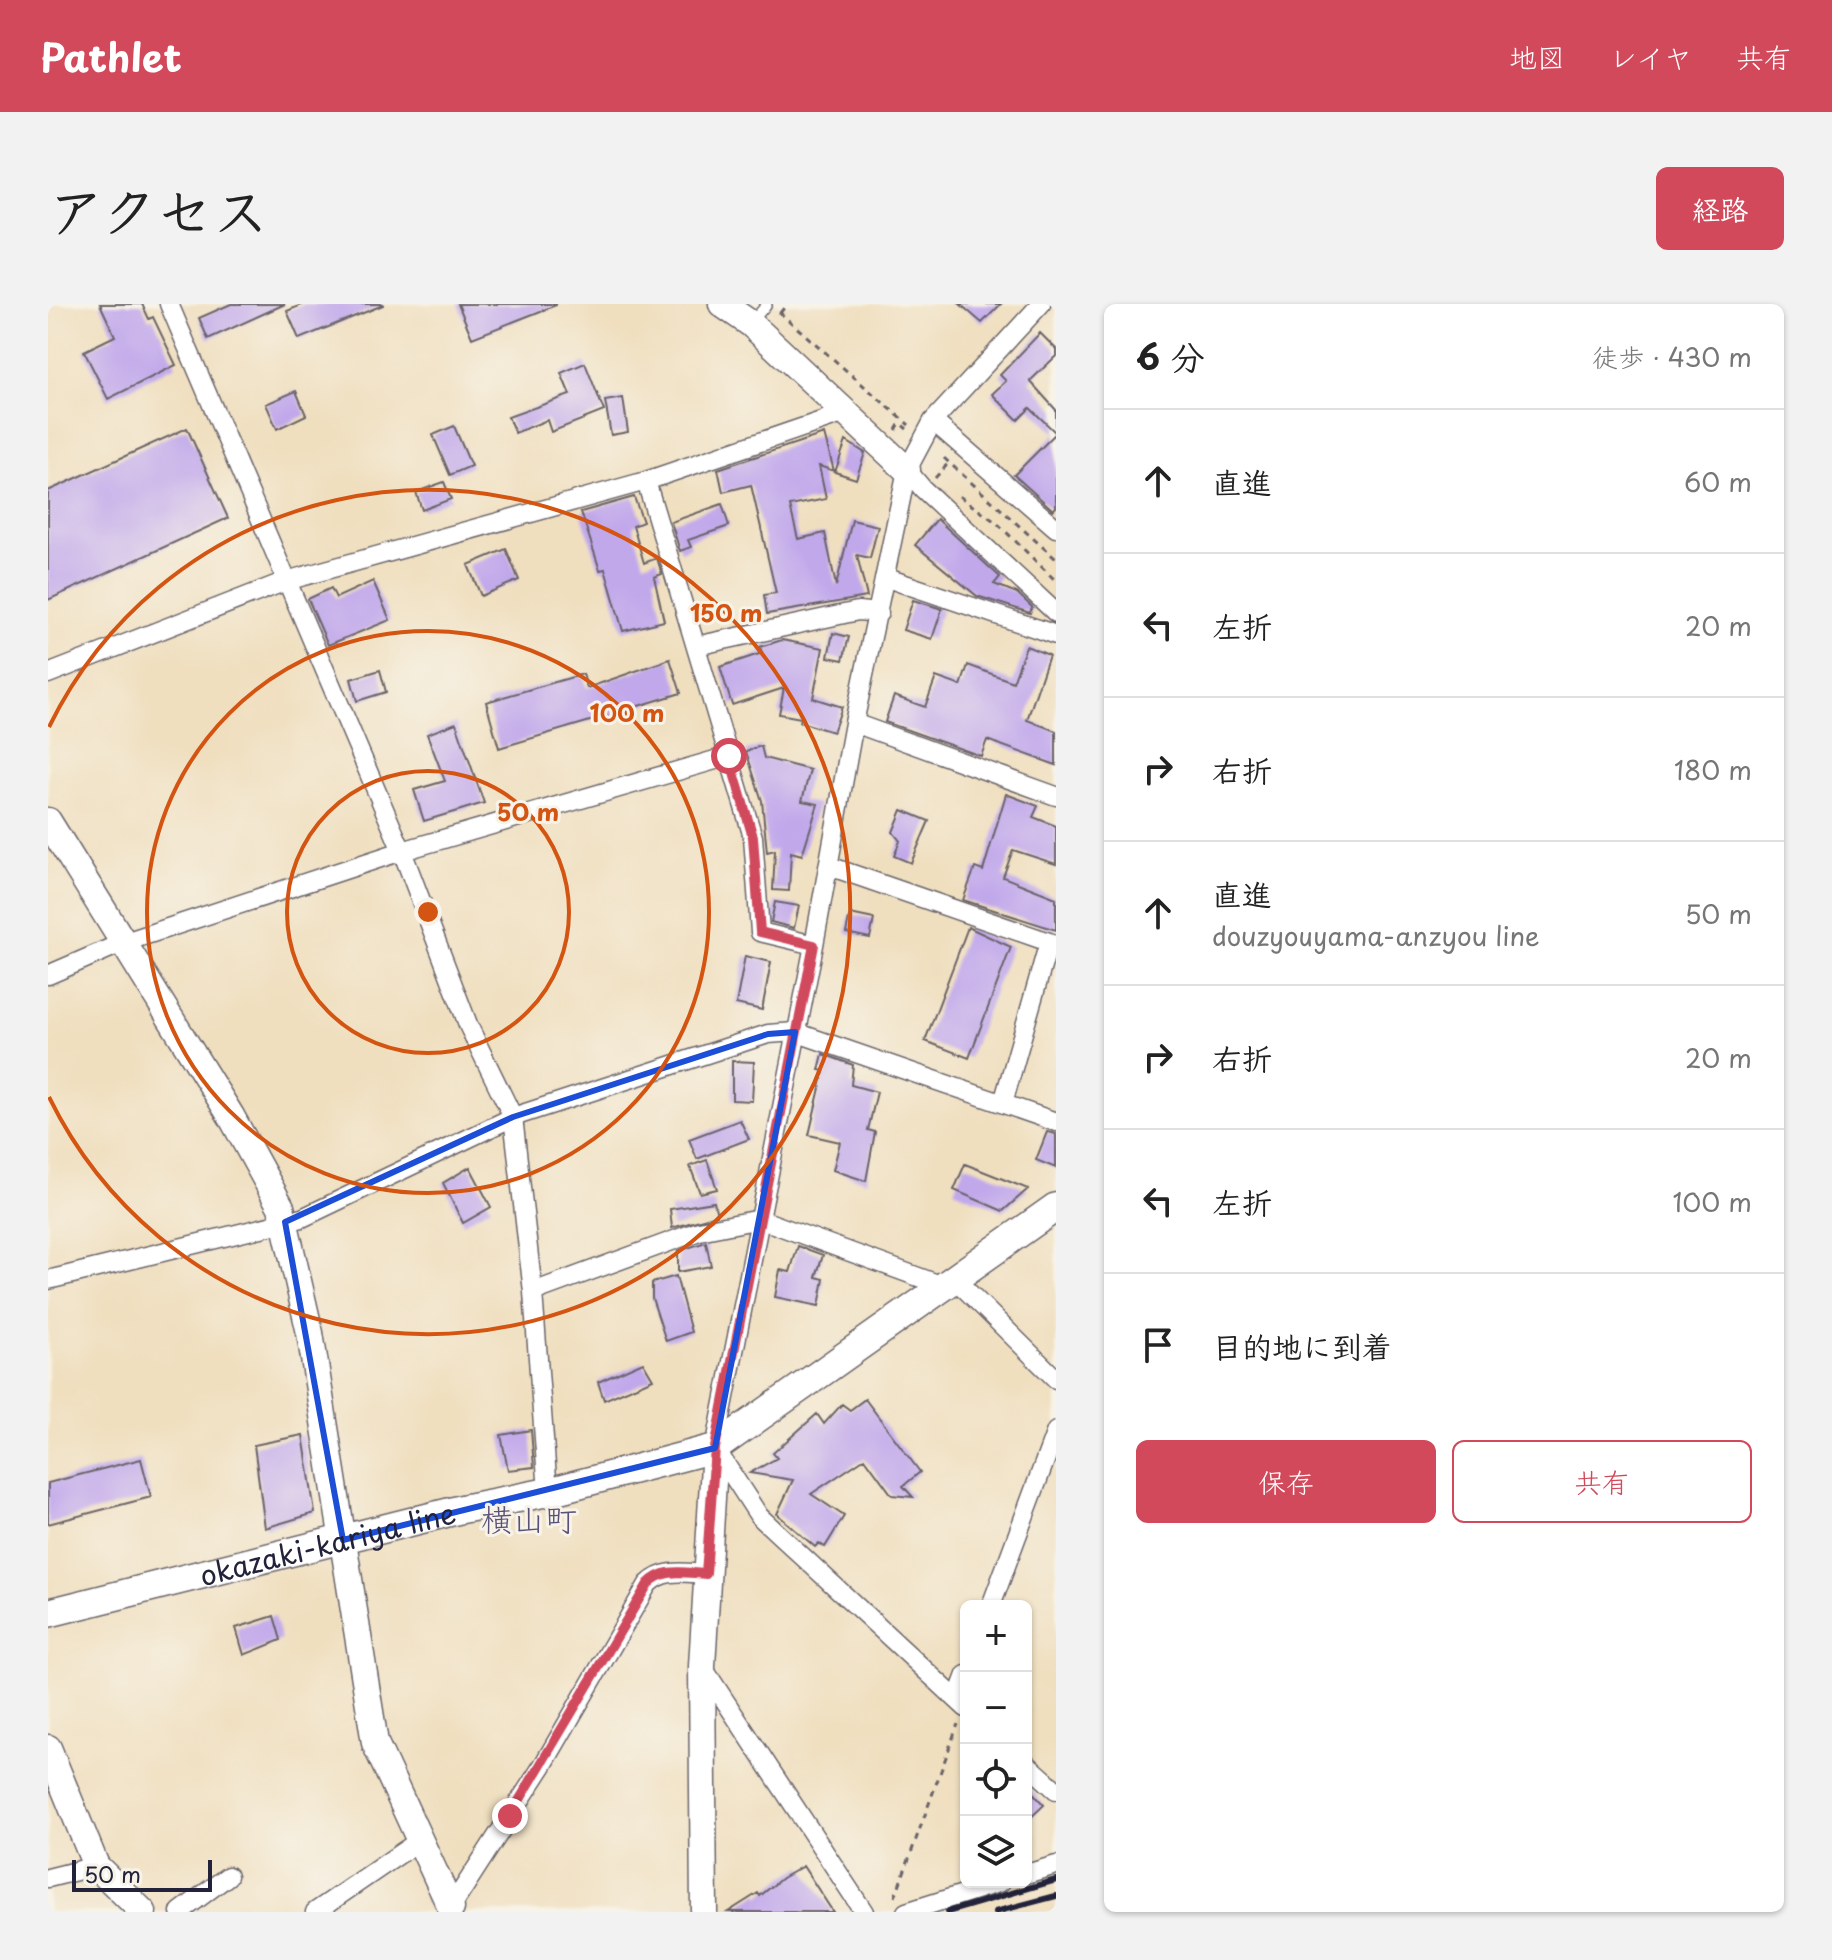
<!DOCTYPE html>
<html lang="ja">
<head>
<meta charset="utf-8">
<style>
	:root { --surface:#fff; --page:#f2f2f2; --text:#222; --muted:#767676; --line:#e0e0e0; --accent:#d1495b }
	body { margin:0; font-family:"Playpen Sans","Klee One",sans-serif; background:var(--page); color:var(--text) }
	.controls { position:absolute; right:24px; bottom:24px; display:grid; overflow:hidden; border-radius:12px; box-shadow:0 2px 6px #0004 }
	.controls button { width:72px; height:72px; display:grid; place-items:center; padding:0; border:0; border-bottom:2px solid var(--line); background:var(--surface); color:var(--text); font:40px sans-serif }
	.scale { position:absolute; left:24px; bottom:20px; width:140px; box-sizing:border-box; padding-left:8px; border:4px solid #22223b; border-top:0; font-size:22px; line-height:28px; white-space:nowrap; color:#22223b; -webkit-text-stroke:6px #f7f3e8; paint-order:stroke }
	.stop { position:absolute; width:24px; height:24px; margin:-18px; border:6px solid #d1495b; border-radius:50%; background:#fff }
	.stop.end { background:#d1495b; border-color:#fff; box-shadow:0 2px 8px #0008 }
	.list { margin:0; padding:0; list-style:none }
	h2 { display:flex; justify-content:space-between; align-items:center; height:104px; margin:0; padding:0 32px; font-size:34px }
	h2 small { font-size:26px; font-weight:400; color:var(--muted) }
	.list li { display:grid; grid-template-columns:52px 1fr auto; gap:24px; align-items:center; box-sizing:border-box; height:144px; padding:0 32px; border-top:2px solid var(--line) }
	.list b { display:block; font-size:30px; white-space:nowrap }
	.list p { margin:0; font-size:26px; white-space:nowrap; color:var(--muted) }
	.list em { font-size:26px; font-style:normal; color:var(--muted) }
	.actions { display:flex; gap:16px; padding:24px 32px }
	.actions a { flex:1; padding:18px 0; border:2px solid var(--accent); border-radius:12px; text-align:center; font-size:28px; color:var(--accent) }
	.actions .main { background:var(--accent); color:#fff }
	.icon { flex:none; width:44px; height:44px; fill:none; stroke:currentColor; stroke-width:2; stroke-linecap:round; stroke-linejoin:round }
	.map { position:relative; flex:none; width:1008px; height:1608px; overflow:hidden; border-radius:12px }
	header { display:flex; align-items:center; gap:48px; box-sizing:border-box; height:112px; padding:0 40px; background:var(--accent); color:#fff }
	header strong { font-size:38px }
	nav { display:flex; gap:44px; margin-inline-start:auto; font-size:28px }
	.intro { display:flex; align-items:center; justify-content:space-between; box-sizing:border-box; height:192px; padding:0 48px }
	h1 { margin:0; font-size:56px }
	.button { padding:20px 36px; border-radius:12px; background:var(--accent); color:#fff; font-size:28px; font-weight:700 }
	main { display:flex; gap:48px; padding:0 48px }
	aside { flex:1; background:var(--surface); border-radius:12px; box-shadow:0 2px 6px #0004 }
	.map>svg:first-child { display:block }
</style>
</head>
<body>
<header>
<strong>Pathlet</strong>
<nav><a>地図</a><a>レイヤ</a><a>共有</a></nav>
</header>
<div class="intro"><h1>アクセス</h1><a class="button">経路</a></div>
<main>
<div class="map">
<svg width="1008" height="1608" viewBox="0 0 1008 1608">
	<rect width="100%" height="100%" fill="#f7f3e8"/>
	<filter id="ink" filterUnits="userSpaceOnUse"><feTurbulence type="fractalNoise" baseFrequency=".0125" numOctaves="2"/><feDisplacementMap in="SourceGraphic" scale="16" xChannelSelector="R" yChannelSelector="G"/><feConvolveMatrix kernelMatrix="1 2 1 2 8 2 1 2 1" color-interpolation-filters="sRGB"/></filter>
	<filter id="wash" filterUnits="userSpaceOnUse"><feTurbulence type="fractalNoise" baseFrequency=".006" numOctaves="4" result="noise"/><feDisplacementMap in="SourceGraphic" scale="32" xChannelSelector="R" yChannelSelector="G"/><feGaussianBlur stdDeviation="1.8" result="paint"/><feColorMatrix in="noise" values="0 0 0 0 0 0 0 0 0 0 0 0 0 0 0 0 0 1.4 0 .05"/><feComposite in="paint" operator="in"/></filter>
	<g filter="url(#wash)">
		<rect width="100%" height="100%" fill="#f0dfbf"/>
		<g id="blocks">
			<path fill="#c1a8eb" d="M52,0h42l7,15 4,-2 23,48 -68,34 -24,-48 31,-15z
				M183,0h54l-77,35 -9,-21z
				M256,0h79v1l-84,34 -12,-28z
				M410,0h98v1l-84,33z
				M912,0h41l-19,19z
				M992,29l16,16v7l-26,25 26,29v23l-26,-25 -12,12 -26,-26 14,-13 -6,-6z
				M537,59l19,48 -53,21 -4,-12 -32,13 -7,-16 62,-22 -9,-22z
				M248,87l10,24 -29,14 -11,-25z
				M575,94l5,34 -17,3 -6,-34z
				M406,122l17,40 -21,9 -17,-40z
				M139,124l41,90 -180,82v-109z
				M1008,129v74l-3,3 -39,-35z
				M776,130l10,37 -15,-5 7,33 -36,7 8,33 27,-6 11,53 16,-66 26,6 -8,32 -13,-3 10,42 -100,17 -3,-19 12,-2 -25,-108 -28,7 -5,-23z
				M798,137l19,12 -9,26 -21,-7z
				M396,178l7,17 -29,11 -6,-18z
				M586,193l9,25 -10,4 11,37 13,-5 5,16 -8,3 10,44 -41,10 -18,-62 -5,1 -19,-58z
				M674,200l7,22 -41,14 3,7 -11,4 -9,-29z
				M889,215l63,58 -6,7 23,9 15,14 -2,6 -53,-17 -62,-51z
				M458,245l13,31 -38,16 -13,-31z
				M325,277l17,39 -62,25 -20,-46 23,-11 5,10z
				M865,296l29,9 -10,30 -29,-9z
				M785,329l16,4 -6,23 -15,-3z
				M734,336l41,8 -10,50 29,9 -9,25 -33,-10 1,-4 -22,-4 5,-26 -52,17 -12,-38 42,-14 -2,-6z
				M978,342l23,9 -22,65 29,11v34l-69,-25 -6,16 -96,-34 9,-26 31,11 11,-30 25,9 7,-21 45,17z
				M622,355l11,34 -46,14 1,6 -27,9 -2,-6 -108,32 -13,-46 97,-28 4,14z
				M332,366l6,22 -29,9 -6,-22z
				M408,419l28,80 -60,18 -10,-31 31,-9 -18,-47z
				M713,442l3,12 46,12 -8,31 16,3 -16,51 -11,-3 -2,39 -16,-1 2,-40 -8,2 -5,-51 -16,-50z
				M958,490l32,12 -5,11 23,9v38l-43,-14 -10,27 53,21v32l-93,-30 12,-32 8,3z
				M854,506l27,11 -18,42 -17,-7 6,-15 -7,-9z
				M727,598l24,4 -5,22 -23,-6z
				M802,610l24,5 -4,19 -24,-5z
				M920,623l43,20 -42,111 -44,-17z
				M697,652l26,6 -9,48 -26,-6z
				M775,750l30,11 -2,20 26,7 -9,38 7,2 -9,49 -33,-11 7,-28 -31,-7 15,-64 -5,-1z
				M684,757l22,1 -2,39 -20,-1z
				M692,816l9,19 -52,20 -8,-20z
				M999,828l9,2v34l-20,-8z
				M659,856l10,29 -17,4 -10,-27z
				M917,860l63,25 -25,22 -49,-21z
				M422,863l21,40 -28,16 -20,-40z
				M666,898l3,13 -45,13 -2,-19z
				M658,938l5,24 -33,6v-21z
				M750,942l25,9 -7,22 8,2 -5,27 -44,-9 5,-27 10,2z
				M628,972l15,56 -25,9 -14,-43v-15z
				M595,1058l10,17 -49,21 -6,-18z
				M817,1095l55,73 -17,14 10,11 -21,-2 -27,-37 -54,36 33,22 -19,31 -6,-4 -4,4 -38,-33 16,-34 -43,-7 27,-15 -4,-5 44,-39 7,10 18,-20 8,6z
				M483,1126l3,37 -26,3 -7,-35z
				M255,1131l12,78 -50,15 -11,-83z
				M93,1155l10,38 -103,27v-41z
				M226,1312l7,24 -37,15 -8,-27z
				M978,1481l18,20 -18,17z
				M755,1562l30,46h-105l30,-19 2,3 22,-18z"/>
		</g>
	</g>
	<g filter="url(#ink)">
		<use href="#blocks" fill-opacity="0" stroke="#6a6469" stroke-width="2"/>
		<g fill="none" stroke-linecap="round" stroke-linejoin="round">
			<defs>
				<path id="lane" d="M703,19l16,-19"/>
				<path id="street" d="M121,0l233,547 67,176 44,90 20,175 15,200
					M885,117l123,107
					M859,166l16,19 133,124
					M598,177l107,356 7,95 54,13
					M839,274l169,57
					M648,342l162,-35 21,2
					M0,370l238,-93 360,-100 199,-68
					M806,419l202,73
					M781,562l220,76
					M0,671l74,-32 280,-92 327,-95
					M955,799l46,-161 7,2
					M906,974l102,101
					M0,976l254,-62 211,-101 255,-83 27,-2 261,90
					M485,988l166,-61 61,-12 183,67
					M943,1302l65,-175
					M654,1362l162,246
					M909,1395l9,-24
					M918,1404l-207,-192 -44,-68 99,-503 40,-222 53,-253 26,-49 108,-117
					M978,1459l30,27
					M978,1570l30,-9
					M0,1574l48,-12
					M132,1608l48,-36
					M267,1608l105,-72
					M400,1608l95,-147 105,-181c16,-16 37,-11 58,-10
					M858,1608l95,-30"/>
				<path id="secondary" d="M674,0l29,20 156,146
					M0,517l183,295 50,91 29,126 65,410 76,165
					M0,1444l48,118 47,46
					M656,1608l-2,-246 13,-218"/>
				<g id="primary">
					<path id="s1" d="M0,1309l414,-104 86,-17 167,-44 341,-241"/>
				</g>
			</defs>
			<use href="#lane" stroke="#6a6469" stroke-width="12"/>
			<use href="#street" stroke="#6a6469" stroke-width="21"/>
			<use href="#secondary" stroke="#6a6469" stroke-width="29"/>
			<use href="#primary" stroke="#6a6469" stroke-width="31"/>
			<path stroke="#6a6469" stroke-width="3" stroke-dasharray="6 6" stroke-linecap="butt" d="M731,8l130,113
				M732,9l7,-9
				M848,126l4,-7 7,6
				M896,154l112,101
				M887,174l11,-12 -5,-5
				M911,192l38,27 59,58
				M847,1593l63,-173"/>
			<use href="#lane" stroke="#fff" stroke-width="9"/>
			<use href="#street" stroke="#fff" stroke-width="18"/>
			<use href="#secondary" stroke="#fff" stroke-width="26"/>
			<use href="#primary" stroke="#fff" stroke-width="28"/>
			<path stroke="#22223b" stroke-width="6" d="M899,1608l109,-32
				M947,1608l61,-16"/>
		</g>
	</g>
	<g fill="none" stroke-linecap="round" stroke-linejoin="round" filter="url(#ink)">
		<path stroke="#d1495b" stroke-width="10" d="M462,1512l138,-232c16,-17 37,-11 58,-10l9,-126 99,-503 -54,-13 -7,-95 -24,-81"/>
	</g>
	<path fill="none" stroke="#1d4ed8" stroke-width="6" stroke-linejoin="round" d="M747,728l-80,416 -372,92 -58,-318 228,-105 255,-83z"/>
	<g fill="none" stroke="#d45411" stroke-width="4">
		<circle cx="380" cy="608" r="141"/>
		<circle cx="380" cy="608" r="281"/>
		<path d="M1 423A422 422 0 1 1 1 793"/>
	</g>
	<g text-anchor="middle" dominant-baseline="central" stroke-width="6" stroke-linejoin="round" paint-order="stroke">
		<g font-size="28" fill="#22223b" stroke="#f7f3e8">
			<text stroke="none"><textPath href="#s1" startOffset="288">okazaki-kariya line</textPath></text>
		</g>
		<g font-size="32" fill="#5a5179" stroke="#f7f3e8">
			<text x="481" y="1214">横山町</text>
		</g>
	</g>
	<circle cx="380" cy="608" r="12" fill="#d45411" stroke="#f7f3e8" stroke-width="4"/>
	<g font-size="24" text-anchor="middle" font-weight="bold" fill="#d45411" stroke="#f7f3e8" stroke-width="6" stroke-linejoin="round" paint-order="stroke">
		<text x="678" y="318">150 m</text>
		<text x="579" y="418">100 m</text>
		<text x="480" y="517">50 m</text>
	</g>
</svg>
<div class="controls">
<button>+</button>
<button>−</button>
<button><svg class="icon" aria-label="locate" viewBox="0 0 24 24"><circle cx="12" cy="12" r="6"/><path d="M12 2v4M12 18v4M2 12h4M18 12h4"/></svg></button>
<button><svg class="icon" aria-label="layers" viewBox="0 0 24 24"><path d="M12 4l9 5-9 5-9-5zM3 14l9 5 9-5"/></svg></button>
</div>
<div class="scale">50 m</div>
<div class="stop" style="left:681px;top:452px"></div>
<div class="stop end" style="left:462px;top:1512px"></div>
</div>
<aside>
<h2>6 分<small>徒歩 · 430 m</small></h2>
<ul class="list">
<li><svg class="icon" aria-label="ahead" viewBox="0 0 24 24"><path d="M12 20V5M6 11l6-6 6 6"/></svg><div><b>直進</b></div><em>60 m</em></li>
<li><svg class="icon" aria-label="left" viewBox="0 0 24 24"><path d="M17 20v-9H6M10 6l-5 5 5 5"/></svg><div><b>左折</b></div><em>20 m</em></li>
<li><svg class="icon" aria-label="right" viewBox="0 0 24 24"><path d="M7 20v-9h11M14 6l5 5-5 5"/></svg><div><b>右折</b></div><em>180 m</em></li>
<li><svg class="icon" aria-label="ahead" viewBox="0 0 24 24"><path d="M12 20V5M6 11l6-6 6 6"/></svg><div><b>直進</b><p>douzyouyama-anzyou line</p></div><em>50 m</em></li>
<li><svg class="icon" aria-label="right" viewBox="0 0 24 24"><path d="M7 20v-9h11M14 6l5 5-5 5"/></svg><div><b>右折</b></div><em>20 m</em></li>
<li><svg class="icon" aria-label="left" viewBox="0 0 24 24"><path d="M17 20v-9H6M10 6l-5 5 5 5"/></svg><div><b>左折</b></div><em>100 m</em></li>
<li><svg class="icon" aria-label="arrive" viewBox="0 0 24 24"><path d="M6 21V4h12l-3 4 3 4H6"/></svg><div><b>目的地に到着</b></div></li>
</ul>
<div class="actions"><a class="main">保存</a><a>共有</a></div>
</aside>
</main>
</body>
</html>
